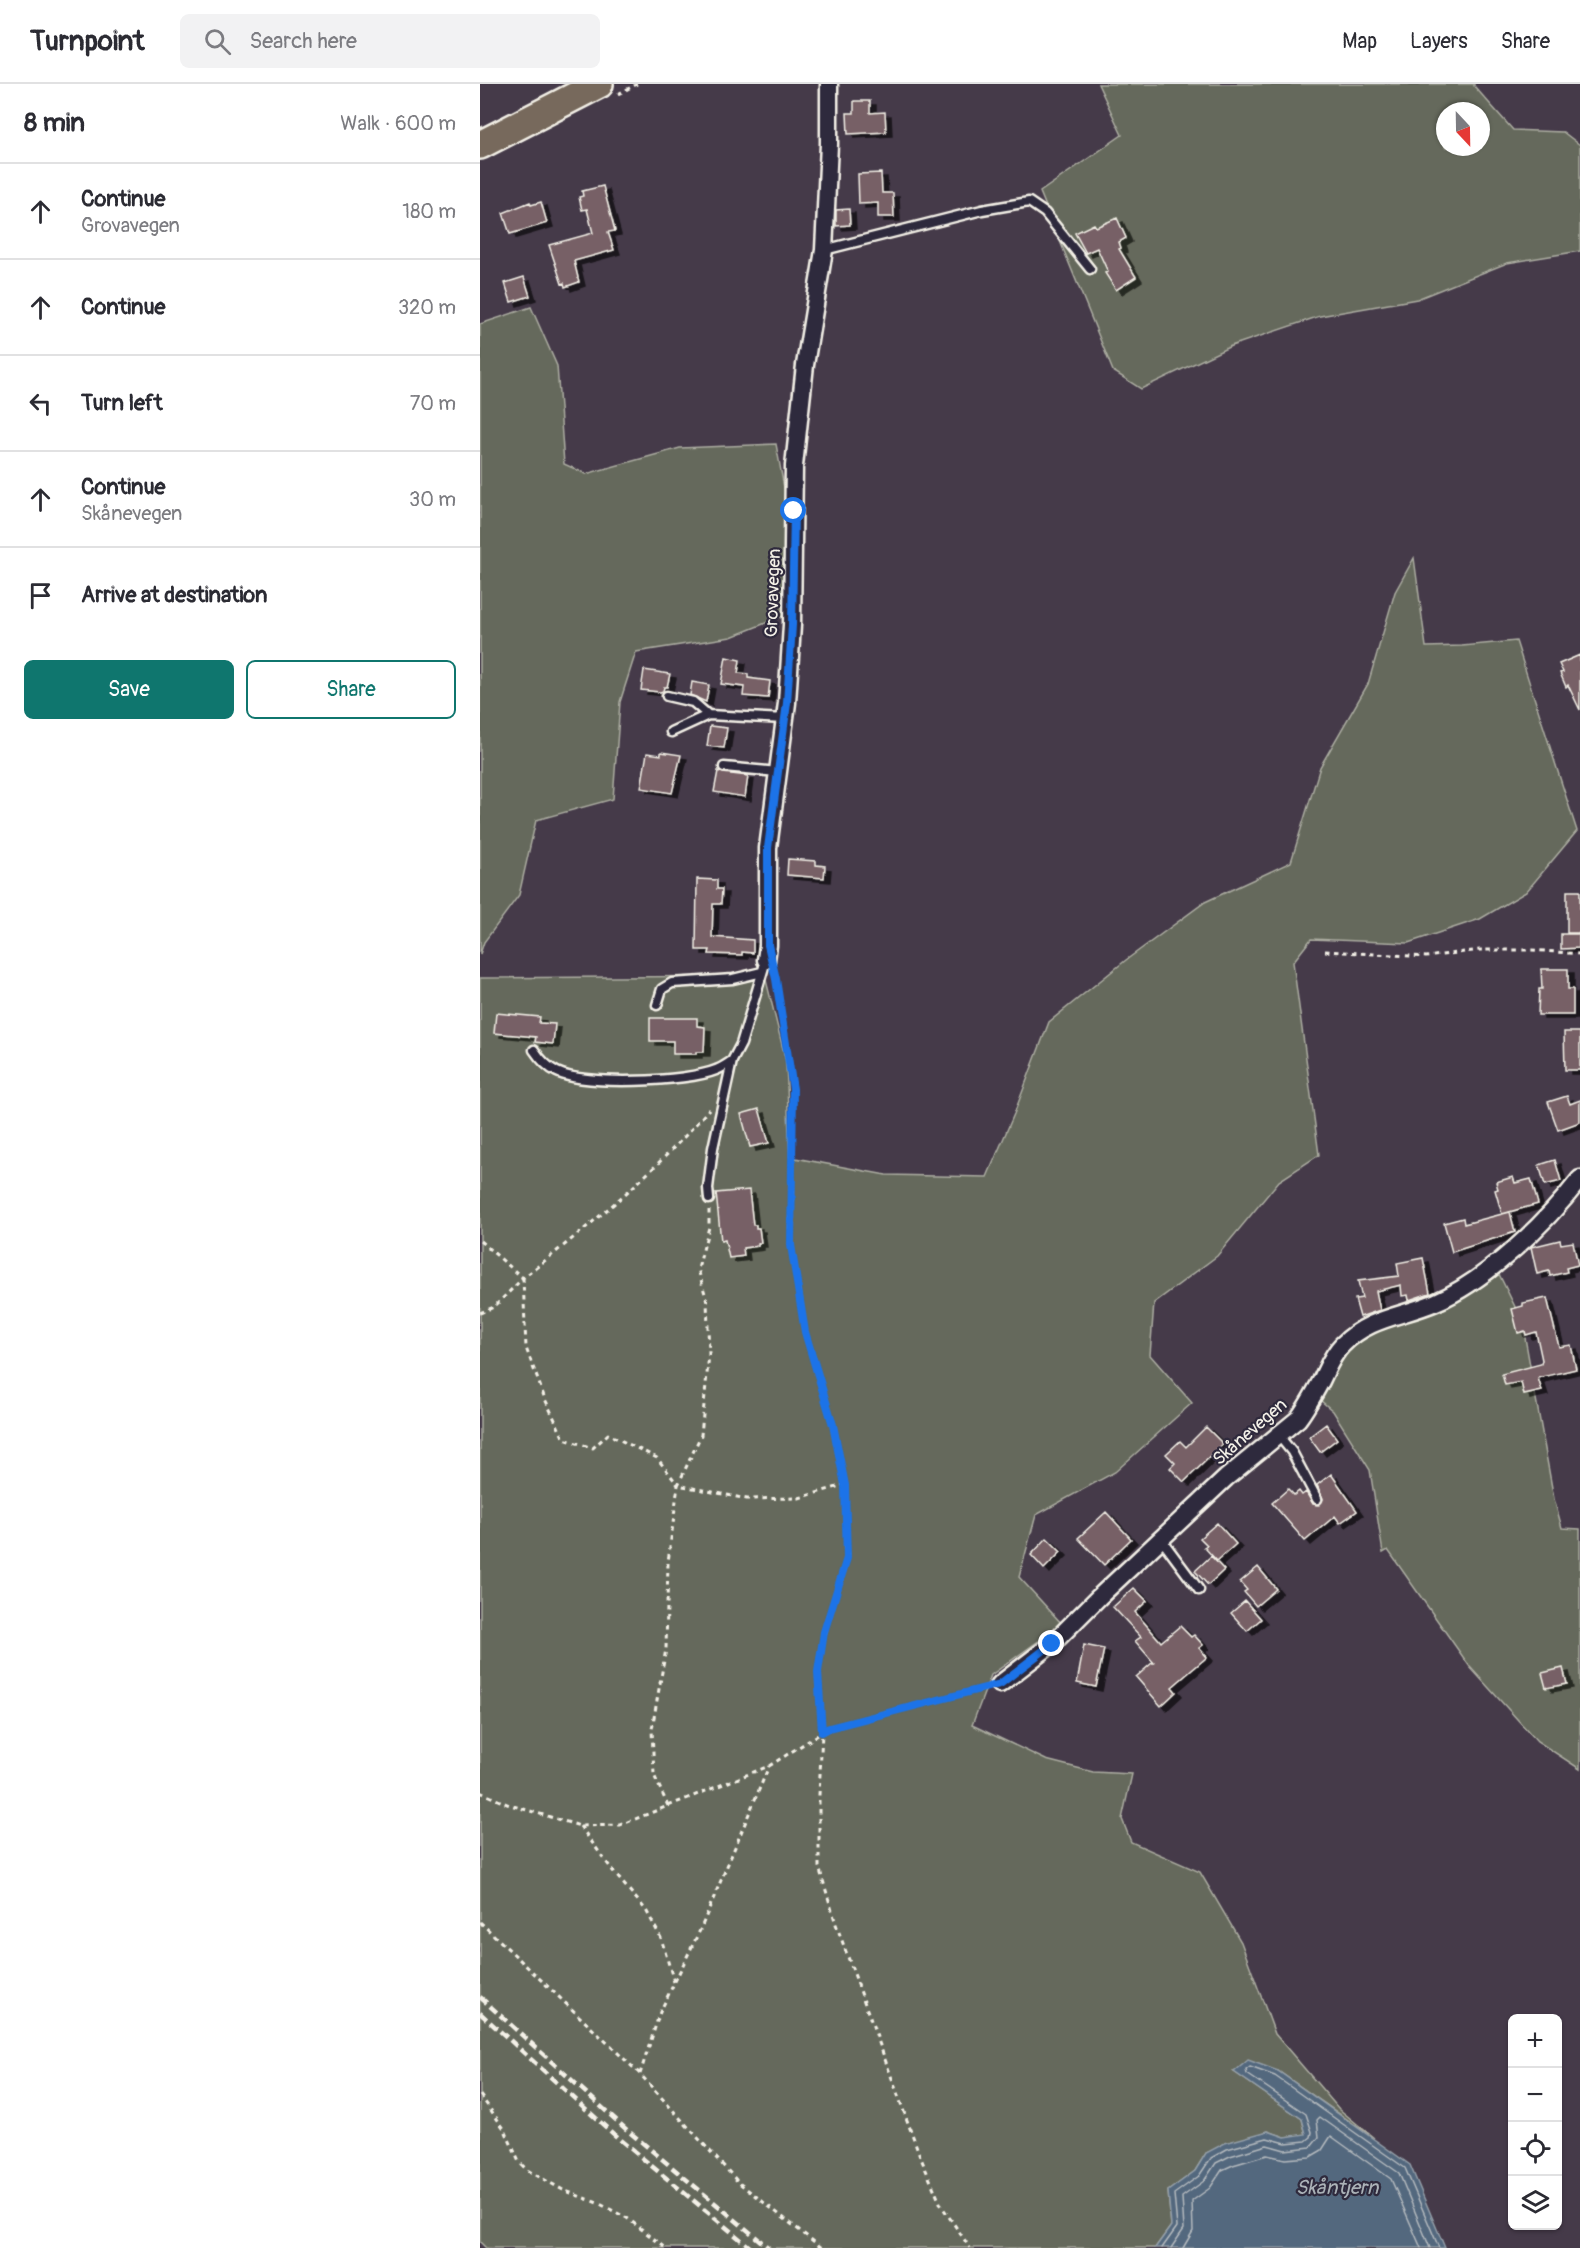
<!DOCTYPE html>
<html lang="en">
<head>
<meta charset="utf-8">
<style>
	:root { --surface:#fff; --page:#f2f2f3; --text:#2b2b33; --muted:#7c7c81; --line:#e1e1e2; --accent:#0f766e }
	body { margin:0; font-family:Pangolin,sans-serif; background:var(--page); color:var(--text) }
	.controls { position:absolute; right:18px; bottom:18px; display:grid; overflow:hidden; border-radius:9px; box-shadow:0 2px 4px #0004 }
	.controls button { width:54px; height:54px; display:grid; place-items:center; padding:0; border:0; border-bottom:2px solid var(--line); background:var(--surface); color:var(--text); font:30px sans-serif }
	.compass { position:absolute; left:956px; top:18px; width:54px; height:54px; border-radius:50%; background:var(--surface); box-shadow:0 2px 4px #0004; rotate:158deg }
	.stop { position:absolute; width:18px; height:18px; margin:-14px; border:4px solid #1a73e8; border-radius:50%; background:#fff }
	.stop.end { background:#1a73e8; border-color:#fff; box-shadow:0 2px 6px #0008 }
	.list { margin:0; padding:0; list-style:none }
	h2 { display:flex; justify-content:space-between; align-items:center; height:78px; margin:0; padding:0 24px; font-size:26px }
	h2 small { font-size:20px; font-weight:400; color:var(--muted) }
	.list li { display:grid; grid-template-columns:39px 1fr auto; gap:18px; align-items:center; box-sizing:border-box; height:96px; padding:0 24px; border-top:2px solid var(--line) }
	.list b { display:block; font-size:22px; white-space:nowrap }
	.list p { margin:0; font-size:20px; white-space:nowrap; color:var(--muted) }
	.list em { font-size:20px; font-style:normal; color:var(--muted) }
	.actions { display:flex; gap:12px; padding:18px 24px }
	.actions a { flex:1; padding:14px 0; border:2px solid var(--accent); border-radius:9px; text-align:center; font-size:21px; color:var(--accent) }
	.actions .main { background:var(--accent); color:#fff }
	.icon { flex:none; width:33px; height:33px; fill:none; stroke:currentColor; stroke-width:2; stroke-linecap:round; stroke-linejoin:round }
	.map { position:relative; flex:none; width:1100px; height:2164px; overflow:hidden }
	header { display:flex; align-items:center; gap:36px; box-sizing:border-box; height:84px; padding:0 30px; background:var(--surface); border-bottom:2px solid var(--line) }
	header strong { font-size:28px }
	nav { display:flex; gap:33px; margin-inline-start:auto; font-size:21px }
	.search { width:420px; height:54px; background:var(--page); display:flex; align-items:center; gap:15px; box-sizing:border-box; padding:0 21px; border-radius:9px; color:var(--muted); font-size:22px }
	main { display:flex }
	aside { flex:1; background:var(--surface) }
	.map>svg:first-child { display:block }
</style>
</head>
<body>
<header>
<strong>Turnpoint</strong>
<div class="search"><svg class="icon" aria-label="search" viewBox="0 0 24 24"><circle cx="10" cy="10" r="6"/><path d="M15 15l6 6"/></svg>Search here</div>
<nav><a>Map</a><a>Layers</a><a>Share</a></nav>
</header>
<main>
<aside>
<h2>8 min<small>Walk · 600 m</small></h2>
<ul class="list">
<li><svg class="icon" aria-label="ahead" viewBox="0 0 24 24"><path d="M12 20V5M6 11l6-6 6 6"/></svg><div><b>Continue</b><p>Grovavegen</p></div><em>180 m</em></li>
<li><svg class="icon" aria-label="ahead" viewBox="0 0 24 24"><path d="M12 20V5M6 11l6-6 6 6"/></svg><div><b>Continue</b></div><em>320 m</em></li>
<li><svg class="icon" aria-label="left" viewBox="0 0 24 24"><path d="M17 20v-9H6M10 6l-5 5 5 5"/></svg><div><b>Turn left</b></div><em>70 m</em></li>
<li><svg class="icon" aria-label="ahead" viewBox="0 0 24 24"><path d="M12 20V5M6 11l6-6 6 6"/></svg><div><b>Continue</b><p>Skånevegen</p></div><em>30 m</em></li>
<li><svg class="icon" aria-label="arrive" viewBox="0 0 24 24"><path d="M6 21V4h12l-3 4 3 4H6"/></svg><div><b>Arrive at destination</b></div></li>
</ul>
<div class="actions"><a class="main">Save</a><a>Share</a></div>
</aside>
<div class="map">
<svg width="1100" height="2164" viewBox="0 0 1100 2164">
	<defs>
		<filter id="shadow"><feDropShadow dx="6" dy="4" stdDeviation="0" flood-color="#0009"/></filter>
	</defs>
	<rect width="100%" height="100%" fill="#453a49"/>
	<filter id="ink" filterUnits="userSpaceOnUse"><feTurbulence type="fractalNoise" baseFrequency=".0167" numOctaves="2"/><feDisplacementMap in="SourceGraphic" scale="12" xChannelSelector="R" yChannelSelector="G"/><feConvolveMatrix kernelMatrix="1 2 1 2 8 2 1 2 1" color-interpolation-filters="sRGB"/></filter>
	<g filter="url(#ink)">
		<path fill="#65695b" stroke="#acada2" stroke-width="1.5" fill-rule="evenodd" d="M618,0h376v2l39,44 50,2 17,13v106l-73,12 -90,36 -97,17 -89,30 -90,43 -28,-18 -73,-179 82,-57zM965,27h36v36h-36z
			M51,223l26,59 7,98 22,10 94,-26 96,-4 16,87 -4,83 -57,23 -95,15 -16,50 -7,97 -77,21 -17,75 -35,47 -4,12v-630z
			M934,474l12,89 36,-1 54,-5 61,190 -51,61 -46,27 -72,24 -97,-4 -18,23 26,193 -40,26 -62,75 -63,47 -4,52 42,48 -77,69 -79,43 -17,62 43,47 -71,51 -19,50 74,35 47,12 39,2 -10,45 9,23 69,30 41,70 34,92 64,75 35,29 -96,-67 -44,1 68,47 4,16 -21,2 -17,-6 -62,22 -11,18 -27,20 3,35 -16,22h-669l-6,-6v-1264l285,-2 21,85 4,96 96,18 101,2 27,-63 35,-92 77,-62 79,-58 86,-40 29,-95 48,-83 27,-92z
			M1015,1182l27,55 32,178 8,29 18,1v240l-43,-28 -67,-74 -82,-117 -5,3 -13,-83 -37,-59 -19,-16 45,-66z"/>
		<path fill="#53677e" stroke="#939ea8" stroke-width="1.5" d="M768,1976l30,11 132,94 35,83h-290l16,-22 -3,-35 27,-20 11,-18 19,-10 43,-12 17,6 21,-3 -4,-15 -68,-47z"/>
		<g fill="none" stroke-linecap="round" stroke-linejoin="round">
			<path stroke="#b4babe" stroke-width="1.5" d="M682,2164l15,-21 -3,-33 25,-18 12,-18 16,-9 40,-11 19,5 20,-2 5,-4 1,-5 -6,-18 -59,-40 -1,-4 4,-3 25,9 130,92 34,80
				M691,2164l13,-19 -2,-32 22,-16 12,-18 14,-7 37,-11 18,5 26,-3 8,-10 -2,-17 3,-3 79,56 31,75
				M703,2164l10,-17 -1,-30 18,-13 12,-18 11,-5 34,-10 18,4 25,-2 12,-7 9,-14 60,43 30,69"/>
		</g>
		<path fill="#776066" stroke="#f4f1e8" stroke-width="1.5" filter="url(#shadow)" d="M374,17h16v12l15,-1 1,20 -38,2 -1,-21h7z
			M401,89l1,20h11l1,24h-16v-14l-19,1 -1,-30z
			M123,102l12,45 -7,1 6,18 -40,11 5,21 -14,5 -1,-4 -2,1 -13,-39 44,-12 -6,-24 -5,1 -3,-13 4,-1 -1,-5z
			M50,118l1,3 10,-3 6,21 -37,11 -7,-21z
			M369,125l1,16 -14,1v-16z
			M637,134l9,20 -7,4 2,6 -2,1 17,28 -20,13 -11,-17 3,-1 -11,-24 -11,5 -11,-20 19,-9 2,3z
			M44,193l6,19 -19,6 -6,-19z
			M1100,571v55l-12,-25 -2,2 -6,-14 3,-1 -4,-8z
			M246,573l14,3 -2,13 10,1v4l22,3 -2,17 -25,-2 1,-9 -23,-3z
			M164,586l26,4 -3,13h-3l-1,4 -3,1 -19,-2z
			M212,598l17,3 -3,17 -16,-7z
			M230,642l17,2 -3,20 -17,-2z
			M181,668l20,3 -9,38 -31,-5 6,-35 14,2z
			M238,687l5,2 25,3 -3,21 -31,-5z
			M308,775l28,2v4l9,1 -1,12 -37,-3z
			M217,795l20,1v9h5l-1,15h-8l-1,33 41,3v13l-11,-1v3l-33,-1 1,-4h-14z
			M1087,807h13v42h-13z
			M1081,850h18v14l-18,1z
			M1061,885h27v20h5v26h-35l1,-26h3z
			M16,929l44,4 -1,6 16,1 -2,20 -18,-2 1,-5 -42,-4z
			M170,934h47v8l8,1 -1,25h-8v2h-23v-13h-23z
			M1084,948h16v38h-15z
			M1087,1012l3,8 10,-4v22l-22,8 -10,-28z
			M279,1025l10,34 -19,4 -9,-33z
			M1075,1076l6,21 -16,4 -6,-20z
			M1033,1093l2,6 16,-4 7,25 -36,10 -7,-24 3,-1 -2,-7z
			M269,1106l4,35h3v3h3l2,15h-3v3l-15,2 1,8 -15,2 -4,-18 -4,1 -5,-48z
			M1030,1128l5,20 -63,20 -8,-29 19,-5 1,6z
			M1080,1156l1,4 12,-2 5,23 -12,3 1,4 -17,4 -1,-5 -12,3 -6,-27z
			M943,1174l7,35 -21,7 -1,-5 -6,1 -1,-11 -25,6 4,19 -20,7 -5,-18 7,-1 -4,-17 41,-5 -2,-13z
			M1067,1214l12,49 12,-2 5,24 -38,9 4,13 -18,4 -3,-13 -16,3 -3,-11 39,-10 1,-4 -6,-28 -10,3 -1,-4 -7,2 -6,-24 11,-3v-3z
			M846,1340l11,15 -17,13 -11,-15z
			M726,1343l17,17 -39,38 -14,-14 5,-5 -9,-9 14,-13 6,6z
			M851,1390l26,37 -17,12 -5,-7 -30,25 -33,-38 16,-14 6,6 5,-4 3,4 4,-3 7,12 6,1 4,-6 -6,-14z
			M626,1428l25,27 -27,26 -26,-27z
			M737,1439l19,21 -19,17 -13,-14 3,-2 -7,-7z
			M567,1454l14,14 -17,17 -13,-14z
			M731,1472l13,14 -16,15 -13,-14z
			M778,1483l18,22 -20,17 -12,-14 3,-2 -7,-8z
			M654,1504l13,13 -12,11 26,30 19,-16 11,11 3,-2 9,10 -4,3 8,9 -35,30 4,5 -15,14 -25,-29 16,-14h2l-19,-22 6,-4 -28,-30z
			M765,1517l16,18 -14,12 -16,-18z
			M604,1561l20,4 -8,38 -19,-4z
			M1083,1584l4,16 -21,4 -4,-15z"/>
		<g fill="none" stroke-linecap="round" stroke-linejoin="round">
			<defs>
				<path id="service" d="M344,166l158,-40 47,-8 16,11 45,56
					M187,612l26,6 15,13
					M191,648l37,-17 77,4
					M244,683l54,5
					M177,921l5,-16 10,-6 61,-4 29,-7
					M54,966c6,9 13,17 23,22 27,14 130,10 159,-2 6,-2 11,-6 16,-9
					M229,1115l-1,-11 5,-40 19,-87 9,-17 25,-84
					M799,1352l13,16 25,47
					M681,1455l38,51"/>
				<path id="minor" d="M286,876l2,-15v-97l19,-145 5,-78 2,-159 11,-101 19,-115 5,-106v-60
					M520,1600l52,-40 47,-47 127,-119 72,-59c9,-12 16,-25 23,-38 6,-12 11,-26 21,-36 28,-28 59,-28 94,-43 51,-22 110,-79 144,-123"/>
				<path id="primary" d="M0,61l119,-61"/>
			</defs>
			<use href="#service" stroke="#f4f1e8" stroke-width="13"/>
			<use href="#minor" stroke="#f4f1e8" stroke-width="21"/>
			<use href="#primary" stroke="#f4f1e8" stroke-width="32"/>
			<path stroke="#f4f1e8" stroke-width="3" stroke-dasharray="4.5 4.5" stroke-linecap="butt" d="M138,10l19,-10
				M845,867l101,6 54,-7h52l48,4
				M295,891l18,114 -2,156 14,87 28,93 12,60 2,73 -23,74 -6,40 4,60 -3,63v72l17,57 84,232 21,49 29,43
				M229,1126v17l-11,42 9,32 2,53 -8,81 -23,50 69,14 52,-1 45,-13
				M0,1157l43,37c66,-52 131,-104 186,-169
				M43,1194l3,70 19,51 19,40 29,9 15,-14 49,24 21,27 -10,77 -2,87 -14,80 2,46 14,31
				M0,1229l14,-6 28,-28
				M0,1708l27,12 73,22 40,-1 149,-59 60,-38 156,-40
				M100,1742l36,49 30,35 15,28 13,44
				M0,1838l160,152 99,109 83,65
				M160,1990l20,-62 41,-84 68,-162
				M0,2011l25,35 14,32 8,8 36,20 37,14 27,14 39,30"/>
			<use href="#service" stroke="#2f2a3d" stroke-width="8"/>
			<use href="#minor" stroke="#2f2a3d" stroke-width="16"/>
			<use href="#primary" stroke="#77695c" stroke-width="27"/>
			<path stroke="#f4f1e8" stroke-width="4.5" stroke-dasharray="9 4.5" stroke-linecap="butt" d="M0,1913l147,133 142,118
				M0,1929l139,126 132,109"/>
		</g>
	</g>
	<g fill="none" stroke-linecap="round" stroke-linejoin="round" filter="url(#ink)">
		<path stroke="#1a73e8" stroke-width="8" d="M314,427l-2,114 -5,78 -19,145v97l8,34 17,110 -2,156 14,87 28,93 12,60 2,73 -23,74 -6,40 4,60 7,-4 171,-44 52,-40"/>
	</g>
	<g text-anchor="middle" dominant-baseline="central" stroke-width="4.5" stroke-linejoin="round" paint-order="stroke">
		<g font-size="18" fill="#f4f1e8" stroke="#2f2a3d">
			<text transform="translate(293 509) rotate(-88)">Grovavegen</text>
			<text transform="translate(770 1348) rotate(-41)">Skånevegen</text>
		</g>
		<g font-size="20" font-style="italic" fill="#acb3b8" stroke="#2f2a3d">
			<text x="857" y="2103">Skåntjern</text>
		</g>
	</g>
</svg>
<div class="controls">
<button>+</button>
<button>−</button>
<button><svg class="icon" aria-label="locate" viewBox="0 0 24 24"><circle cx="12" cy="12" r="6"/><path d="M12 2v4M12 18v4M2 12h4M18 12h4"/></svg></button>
<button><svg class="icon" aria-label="layers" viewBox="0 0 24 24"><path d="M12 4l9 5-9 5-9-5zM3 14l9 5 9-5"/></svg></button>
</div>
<svg class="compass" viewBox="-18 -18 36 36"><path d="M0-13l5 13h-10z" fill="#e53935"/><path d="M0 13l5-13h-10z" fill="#7c7c81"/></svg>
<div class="stop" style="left:314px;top:427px"></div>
<div class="stop end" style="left:572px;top:1560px"></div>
</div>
</main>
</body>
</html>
